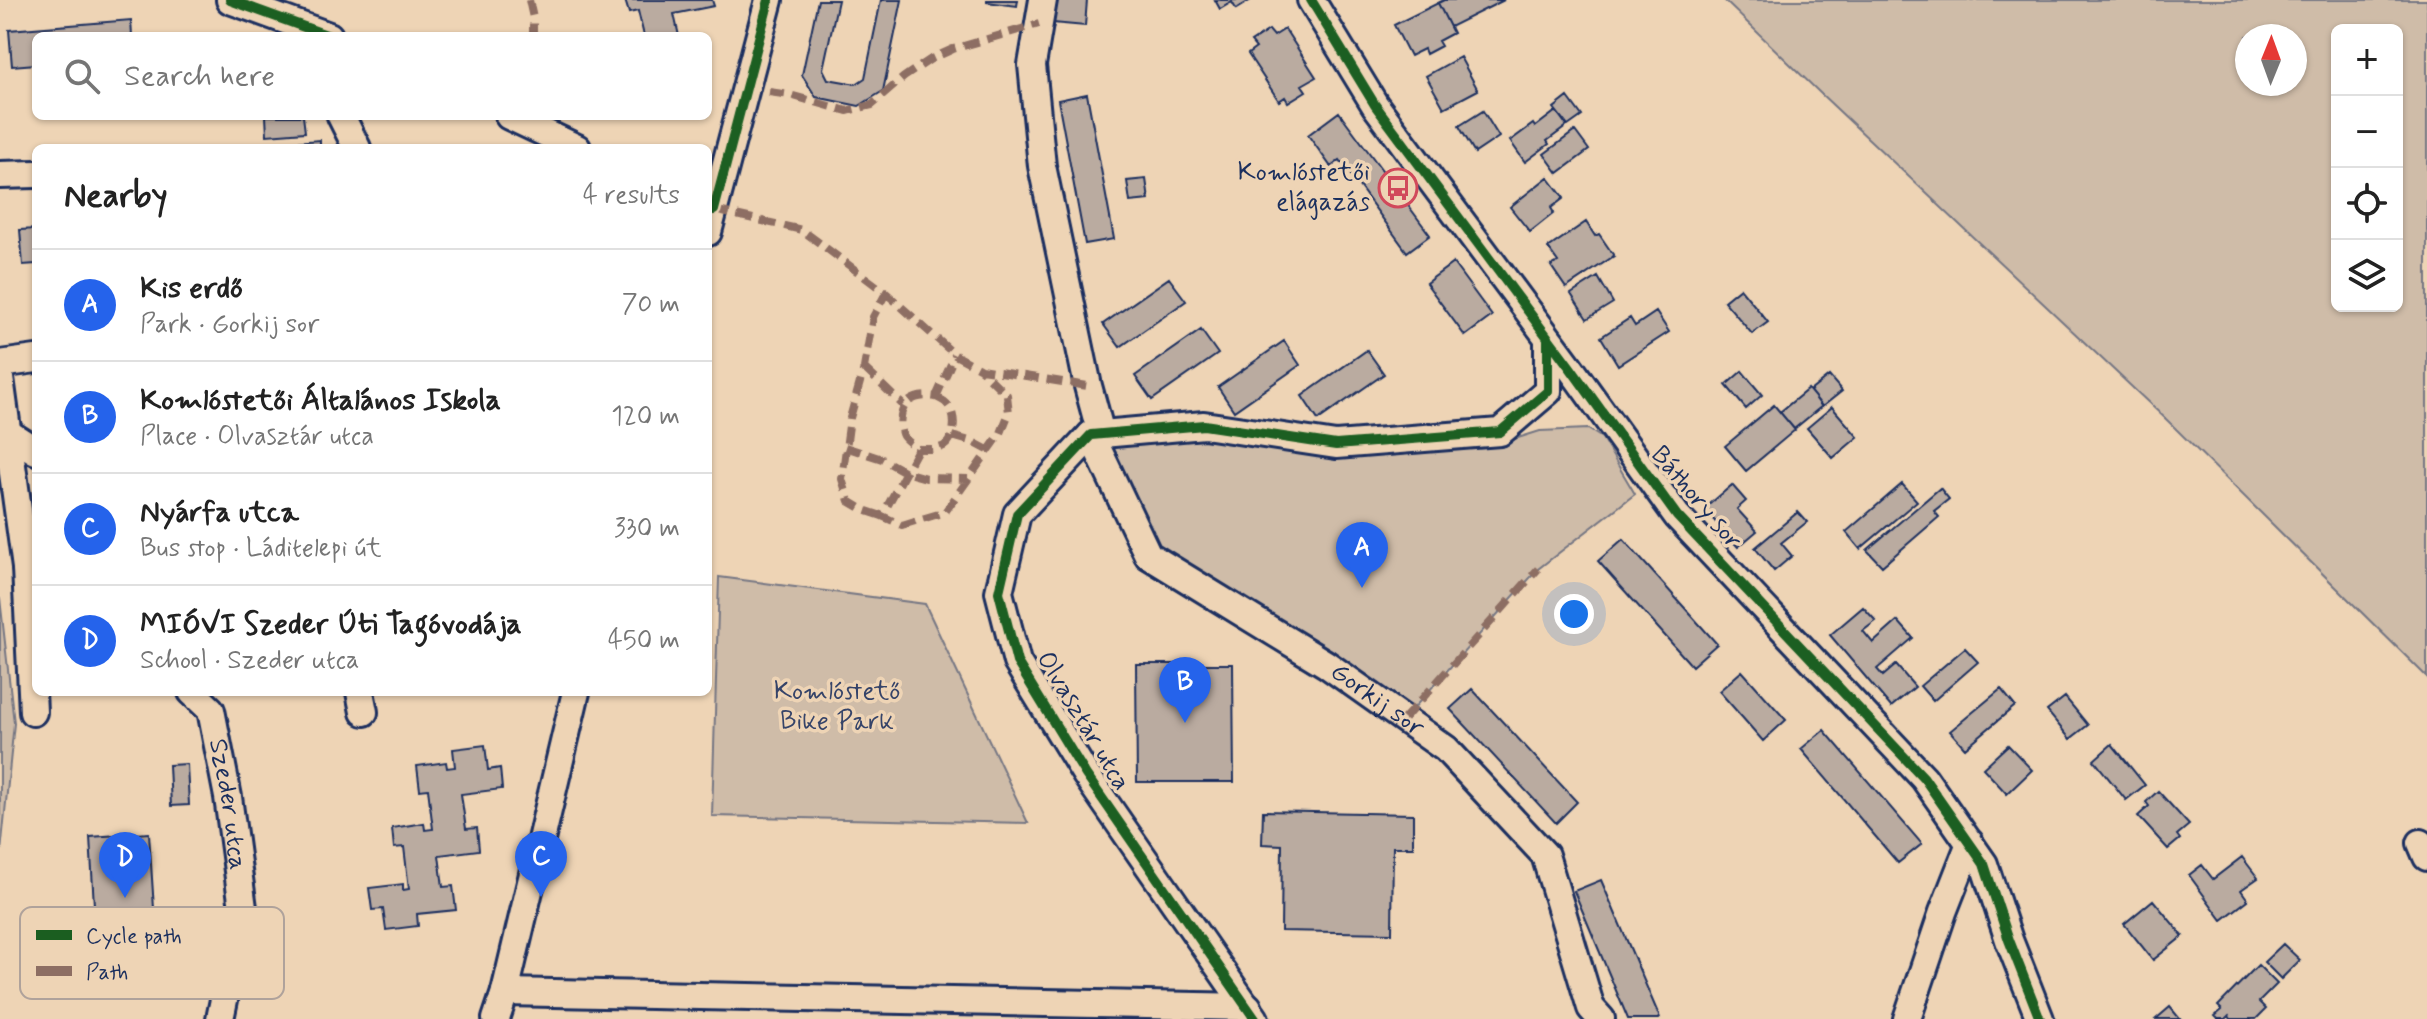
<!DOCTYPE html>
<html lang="en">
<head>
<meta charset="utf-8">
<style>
	:root { --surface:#fff; --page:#f2f2f2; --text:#222; --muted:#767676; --line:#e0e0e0; --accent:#2563eb }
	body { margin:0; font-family:Mynerve,sans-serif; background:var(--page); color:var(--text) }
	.controls { position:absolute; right:24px; top:24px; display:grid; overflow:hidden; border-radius:12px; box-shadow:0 2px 6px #0004 }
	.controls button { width:72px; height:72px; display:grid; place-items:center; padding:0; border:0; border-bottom:2px solid var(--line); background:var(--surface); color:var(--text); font:40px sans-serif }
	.compass { position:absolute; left:2235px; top:24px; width:72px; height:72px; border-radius:50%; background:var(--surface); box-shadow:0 2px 6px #0004; rotate:1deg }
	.you { position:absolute; left:1574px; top:614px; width:28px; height:28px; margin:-20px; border:6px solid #fff; border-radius:50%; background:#1a73e8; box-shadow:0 0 0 12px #1a73e833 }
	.badge { display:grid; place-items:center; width:52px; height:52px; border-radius:50%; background:var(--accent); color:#fff; font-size:26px; font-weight:700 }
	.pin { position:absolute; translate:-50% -66px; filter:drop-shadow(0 2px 4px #0008) }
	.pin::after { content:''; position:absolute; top:42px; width:28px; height:24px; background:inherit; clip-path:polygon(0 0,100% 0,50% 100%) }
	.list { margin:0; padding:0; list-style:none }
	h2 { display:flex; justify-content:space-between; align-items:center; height:104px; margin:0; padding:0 32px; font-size:34px }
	h2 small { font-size:26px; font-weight:400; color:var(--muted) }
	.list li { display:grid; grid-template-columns:52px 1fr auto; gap:24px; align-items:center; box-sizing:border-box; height:112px; padding:0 32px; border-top:2px solid var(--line) }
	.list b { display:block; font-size:30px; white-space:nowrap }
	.list p { margin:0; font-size:26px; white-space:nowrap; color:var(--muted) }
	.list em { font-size:26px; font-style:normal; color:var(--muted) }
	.icon { flex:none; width:44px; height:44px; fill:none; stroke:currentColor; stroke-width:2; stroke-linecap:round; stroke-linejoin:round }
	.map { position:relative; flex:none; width:2427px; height:1019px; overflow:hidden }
	.search { position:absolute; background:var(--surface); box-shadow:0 2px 6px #0004; left:32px; top:32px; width:680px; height:88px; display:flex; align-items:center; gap:20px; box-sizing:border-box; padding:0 28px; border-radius:12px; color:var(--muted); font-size:30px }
	.panel { position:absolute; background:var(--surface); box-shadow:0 2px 6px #0004; left:32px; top:144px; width:680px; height:552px; border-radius:12px }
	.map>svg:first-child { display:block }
</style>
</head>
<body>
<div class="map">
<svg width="2427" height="1019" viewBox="0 0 2427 1019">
	<rect width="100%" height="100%" fill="#eed4b5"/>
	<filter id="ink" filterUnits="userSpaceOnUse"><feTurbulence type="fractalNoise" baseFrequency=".0125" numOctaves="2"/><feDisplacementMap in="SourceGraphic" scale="16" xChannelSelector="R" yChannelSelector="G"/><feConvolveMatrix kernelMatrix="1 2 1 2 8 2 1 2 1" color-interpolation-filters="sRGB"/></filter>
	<g filter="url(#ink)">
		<path fill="#cfbca8" stroke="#757683" stroke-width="2" fill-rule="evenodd" d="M1724,0h703v677l-259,-256 -348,-328zM2337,30h60v276h-60zM2295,36v48h-48v-48z
			M1588,429l14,9 33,56 -97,75 -134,150 -256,-164 -47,-121 401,9 38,-12z
			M719,577l206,27 103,219 -316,-7z
			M0,598l14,125 -14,139z"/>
		<path fill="#baaba0" stroke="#1b2f5e" stroke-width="2" d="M625,0h87l2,6 -40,8 5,22h-35l-6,-25 -9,2z
			M818,0h20l-15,69 5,10 28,5 9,-6 16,-78h21l-19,91 -24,15 -43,-9 -14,-22z
			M987,0h31l-1,6 -30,-4z
			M1055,0h32l-2,26 -32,-3z
			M1215,0h36l-15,9 -4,-7 -12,7z
			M1444,0h60l-54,27 -12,-24z
			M1438,3l15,30 -15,8 3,5 -15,8 -2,-5 -14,7 -16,-31z
			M131,20l1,16h-96v28l-24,2 -3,-36z
			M1285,29l31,48 -14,8 4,6 -18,11 -3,-5 -6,4 -31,-47 8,-6 -5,-6 18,-12 5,6z
			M1460,57l18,33 -34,18 -18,-32z
			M1087,94l27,145 -29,5 -27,-144z
			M1568,97l14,19 -14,10 -14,-18z
			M1483,111l16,26 -24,16 -16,-27z
			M1556,111l11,15 -20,15 2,3 -24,18 -15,-21 23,-17 2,3z
			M1339,112l91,123 -23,17 -67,-92 -9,7 -23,-32z
			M266,116h37l2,16 -38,3z
			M1575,131l14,19 -31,23 -14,-19z
			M320,140v8h-37l-1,-5z
			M1548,177l16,21 -13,10 3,5 -24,19 -20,-25z
			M1146,179l3,21 -19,2 -3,-21z
			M1586,222l9,14 4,-2 15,22 -48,32 -15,-22 7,-4 -10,-14z
			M36,229v35l-13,1 -3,-35z
			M1453,263l39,53 -27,20 -39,-53z
			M1598,277l15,26 -26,16 -16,-25z
			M1169,278l17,23 -66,46 -17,-23z
			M1740,288l28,34 -16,12 -28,-33z
			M1656,312l13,20 -51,33 -17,-28 29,-19 5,8z
			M1201,330l17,24 -66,46 -17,-24z
			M1284,341l16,24 -66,46 -16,-24z
			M1367,350l17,24 -66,46 -16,-24z
			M1742,371l20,24 -16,14 -20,-24z
			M1829,376l13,15 -20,16 -12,-16z
			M1808,389l14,17 -28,23 -14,-17z
			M1774,405l21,25 -49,41 -21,-25z
			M1832,407l26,30 -25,21 -26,-30z
			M1902,484l15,17 -57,48 -14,-17z
			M1732,485l14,16 -9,8 20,22 -19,16 -34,-38z
			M1940,488l9,11 -15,12 5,6 -57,49 -15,-16z
			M1798,512l9,10 -26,21 11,13 -18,15 -19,-23z
			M1623,539l94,105 -25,22 -94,-105z
			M1863,607l13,14 -13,10 10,12 25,-22 15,17 -36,31 6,7 13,-11 19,22 -24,20 -61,-72z
			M1965,648l13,14 -45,39 -13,-15z
			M1136,664h97l1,118h-97z
			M1742,671l44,49 -23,21 -44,-50z
			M1472,689l105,113 -21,21 -106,-114z
			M2001,689l14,17 -50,42 -15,-17z
			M2065,697l23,28 -18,14 -23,-28z
			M1824,730l98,114 -24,19 -97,-114z
			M2112,744l33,41 -19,15 -32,-40z
			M485,745l3,25 12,-2 2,21 -41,5 5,35 11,-1 2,22 -40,5 4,32 10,-1 3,24 -39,4 1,12 -32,4 -3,-21 -11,1 -3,-22 34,-4v6l6,-1 -5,-42 -10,1 -2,-20 32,-5 1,7 8,-1 -5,-40 -8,1 -3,-24 29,-4 1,6 8,-1 -2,-18z
			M2008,745l24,25 -25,24 -24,-26z
			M187,764l2,41 -18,1 -2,-41z
			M2158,791l31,34 -12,10 3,4 -12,10 -30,-33 11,-10 -3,-4z
			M1263,811l150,3v33h-20l-1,86 -111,-2 1,-86 -20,-1z
			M149,833l8,121 -60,3 -7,-120z
			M2242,857l16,21 -17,12 7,10 -26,20 -33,-45 13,-10 11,14z
			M1601,880l59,138 -1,1h-31l-54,-128z
			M2153,900l30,36 -30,24 -29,-36z
			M2283,944l17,16 -19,19 -17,-17z
			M2258,965l19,19 -18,18 7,7 -10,10h-25l-2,-3 -3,3h-8l-3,-3 7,-6 -4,-4z
			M2170,1007l10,12h-24z"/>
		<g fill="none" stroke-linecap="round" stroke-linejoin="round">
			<defs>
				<g id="minor">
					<path d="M230,0l99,36"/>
					<path d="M1043,0l-11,65 10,101 46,220 13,48"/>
					<path d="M1311,0l64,105 194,261 108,150 247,262 60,86 25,76 31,79"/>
					<path d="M341,116l16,32"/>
					<path d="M509,116l68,32"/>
					<path d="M0,175l36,-1"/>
					<path d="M708,232l61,-232"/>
					<path d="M0,364l36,-5"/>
					<path d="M0,378l26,190 10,14"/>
					<path d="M8,433l28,18"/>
					<path id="s1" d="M1091,435l57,120 178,109 120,85 99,106 46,153 10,11"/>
					<path d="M26,568l7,144"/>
					<path id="s2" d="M192,692l19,18 17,87 15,111 -23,111"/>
					<path d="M360,692l4,20"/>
					<path d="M2421,843l6,14"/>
					<path d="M505,992l743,15"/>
					<path d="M496,1019l9,-27 71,-300"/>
					<path d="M1255,1019l-169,-244 -69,-113 -18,-70 18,-78 74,-79 113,-10 132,20 164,-13 48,-41v-52"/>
					<path d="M1907,1019l36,-107 27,-69"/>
				</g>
			</defs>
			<use href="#minor" stroke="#1b2f5e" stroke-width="32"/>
			<use href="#minor" stroke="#eed4b5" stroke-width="26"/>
			<path stroke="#8d6e63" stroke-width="8" stroke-dasharray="16 8" stroke-linecap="butt" d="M529,0l4,18v18
				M769,92l21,3 57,16 25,-6 32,-28 27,-18 22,-10 86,-25
				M514,118l1,-2
				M714,210l88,20 84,63 69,62 26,14 107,17
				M864,368l39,37
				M936,397c4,2 9,4 11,7 10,10 9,34 -3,42 -8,4 -17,3 -26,3 -4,-4 -12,-8 -15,-13 -3,-6 -3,-14 -2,-20 3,-18 19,-22 35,-19l19,-42
				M952,436l21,6 15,8
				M845,447l37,12 23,13 21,6 42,1
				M918,449l-36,67 20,9 43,-13 56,-79 8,-20 -2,-18 -26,-25
				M882,516l-18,-6 -15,-9 -7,-22 8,-61 14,-50 9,-51 13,-24
				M1404,719l134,-150"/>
			<defs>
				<path id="cycleway" d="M230,0l99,36
					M1311,0l64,105 194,261 108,150 247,262 60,86 25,76 31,79
					M708,207l6,3 55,-210
					M1255,1019l-169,-244 -69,-113 -18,-70 18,-78 74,-79 113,-10 132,20 164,-13 48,-41v-52"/>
			</defs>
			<use href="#cycleway" stroke="#eed4b5" stroke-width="15"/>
			<use href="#cycleway" stroke="#1b5e20" stroke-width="10"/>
		</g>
	</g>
	<defs>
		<symbol id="bus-ring" viewBox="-11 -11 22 22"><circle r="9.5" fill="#eed4b5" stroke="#d1495b" stroke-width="1.5"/><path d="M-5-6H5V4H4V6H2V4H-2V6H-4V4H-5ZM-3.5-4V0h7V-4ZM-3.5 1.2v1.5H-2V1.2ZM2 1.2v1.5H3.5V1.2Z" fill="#d1495b"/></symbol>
	</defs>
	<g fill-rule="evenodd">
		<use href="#bus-ring" x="1376" y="166" width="44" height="44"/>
	</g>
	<g text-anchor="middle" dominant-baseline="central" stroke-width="7" stroke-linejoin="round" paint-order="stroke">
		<g font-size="26" fill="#1b2f5e" stroke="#eed4b5" text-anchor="end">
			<text x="1370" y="173">Komlóstetői<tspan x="1370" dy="30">elágazás</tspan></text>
		</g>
		<g font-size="26" fill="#1b2f5e" stroke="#eed4b5">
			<text transform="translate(1696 498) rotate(50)">Báthory sor</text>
			<text stroke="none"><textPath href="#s1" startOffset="404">Gorkij sor</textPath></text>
			<text transform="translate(1083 721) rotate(59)">Olvasztár utca</text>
			<text stroke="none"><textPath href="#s2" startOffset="122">Szeder utca</textPath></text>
		</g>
		<g font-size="26" fill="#364469" stroke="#eed4b5">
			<text x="837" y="692">Komlóstető<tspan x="837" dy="30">Bike Park</tspan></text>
		</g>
	</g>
	<rect x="20" y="907" width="264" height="92" rx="12" fill="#eed4b5" stroke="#afa29b" stroke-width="2"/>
	<rect x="36" y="930" width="36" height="10" fill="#1b5e20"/>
	<rect x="36" y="966" width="36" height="10" fill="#8d6e63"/>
	<g font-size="22" fill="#1b2f5e">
		<text x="86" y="943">Cycle path</text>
		<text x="86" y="979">Path</text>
	</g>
</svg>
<div class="controls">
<button>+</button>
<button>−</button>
<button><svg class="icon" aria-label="locate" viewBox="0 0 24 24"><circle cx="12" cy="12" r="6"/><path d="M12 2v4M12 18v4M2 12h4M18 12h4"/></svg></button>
<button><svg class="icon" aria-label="layers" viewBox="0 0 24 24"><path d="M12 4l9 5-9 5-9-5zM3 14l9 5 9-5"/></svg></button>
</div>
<svg class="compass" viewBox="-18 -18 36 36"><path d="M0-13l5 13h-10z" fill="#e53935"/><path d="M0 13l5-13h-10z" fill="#767676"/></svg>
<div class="you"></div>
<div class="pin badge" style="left:1362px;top:588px">A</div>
<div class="pin badge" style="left:1185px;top:723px">B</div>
<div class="pin badge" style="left:541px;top:897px">C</div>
<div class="pin badge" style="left:125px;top:898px">D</div>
<div class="search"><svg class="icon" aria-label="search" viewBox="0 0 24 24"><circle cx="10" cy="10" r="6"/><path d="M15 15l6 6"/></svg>Search here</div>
<section class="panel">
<h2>Nearby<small>4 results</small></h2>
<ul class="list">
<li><span class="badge">A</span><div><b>Kis erdő</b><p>Park · Gorkij sor</p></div><em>70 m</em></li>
<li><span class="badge">B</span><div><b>Komlóstetői Általános Iskola</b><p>Place · Olvasztár utca</p></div><em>120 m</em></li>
<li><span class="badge">C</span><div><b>Nyárfa utca</b><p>Bus stop · Láditelepi út</p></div><em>330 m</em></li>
<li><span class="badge">D</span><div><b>MIÓVI Szeder Úti Tagóvodája</b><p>School · Szeder utca</p></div><em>450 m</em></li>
</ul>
</section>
</div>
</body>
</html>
